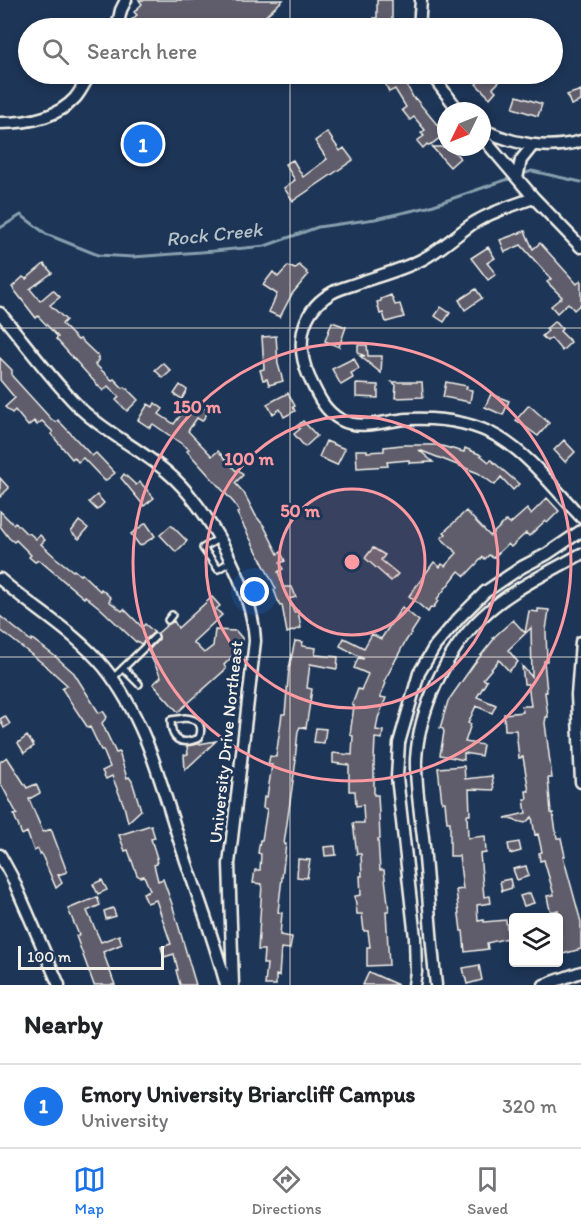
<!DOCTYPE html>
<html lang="en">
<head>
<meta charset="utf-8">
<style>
	:root { --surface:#fff; --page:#f6f6f6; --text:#202124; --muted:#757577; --line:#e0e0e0; --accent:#1a73e8 }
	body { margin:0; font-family:Itim,sans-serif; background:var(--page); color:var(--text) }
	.controls { position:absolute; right:18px; bottom:18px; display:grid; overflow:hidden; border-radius:6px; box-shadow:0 3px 9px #0003 }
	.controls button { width:54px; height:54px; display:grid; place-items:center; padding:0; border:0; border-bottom:2px solid var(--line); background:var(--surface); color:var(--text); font:30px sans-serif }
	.compass { position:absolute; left:437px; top:102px; width:54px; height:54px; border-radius:50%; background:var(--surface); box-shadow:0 3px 9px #0003; rotate:227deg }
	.scale { position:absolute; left:18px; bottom:15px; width:146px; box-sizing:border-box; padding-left:6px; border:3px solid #f4f1e8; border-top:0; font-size:16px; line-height:21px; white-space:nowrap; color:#f4f1e8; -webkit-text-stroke:4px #1d3557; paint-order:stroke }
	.you { position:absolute; left:255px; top:592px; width:21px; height:21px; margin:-15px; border:4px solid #fff; border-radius:50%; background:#1a73e8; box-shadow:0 0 0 9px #1a73e833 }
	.badge { display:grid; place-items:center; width:39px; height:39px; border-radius:50%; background:var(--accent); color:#fff; font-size:20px; font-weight:700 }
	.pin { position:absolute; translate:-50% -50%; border:3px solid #fff; box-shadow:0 2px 6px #0006 }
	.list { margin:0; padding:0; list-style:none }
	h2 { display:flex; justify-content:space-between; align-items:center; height:78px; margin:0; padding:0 24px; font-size:26px }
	h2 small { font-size:20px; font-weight:400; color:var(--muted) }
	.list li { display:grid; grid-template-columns:39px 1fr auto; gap:18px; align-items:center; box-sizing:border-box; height:84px; padding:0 24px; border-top:2px solid var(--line) }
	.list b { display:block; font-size:22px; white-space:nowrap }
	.list p { margin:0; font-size:20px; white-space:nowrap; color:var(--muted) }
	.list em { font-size:20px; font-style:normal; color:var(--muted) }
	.icon { flex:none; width:33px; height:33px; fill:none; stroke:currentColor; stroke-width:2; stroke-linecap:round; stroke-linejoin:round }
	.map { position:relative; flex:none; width:581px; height:985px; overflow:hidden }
	.search { position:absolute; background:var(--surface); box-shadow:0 3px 9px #0003; left:18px; right:18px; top:18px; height:66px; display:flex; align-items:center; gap:15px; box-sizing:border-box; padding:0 21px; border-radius:33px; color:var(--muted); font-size:22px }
	.sheet { height:162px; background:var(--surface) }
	nav { display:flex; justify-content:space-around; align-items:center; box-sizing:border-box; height:84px; border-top:2px solid var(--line); background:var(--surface); font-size:16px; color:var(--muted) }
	nav a { display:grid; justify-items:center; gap:3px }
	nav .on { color:var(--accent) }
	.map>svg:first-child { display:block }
</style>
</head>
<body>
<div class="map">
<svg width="581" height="985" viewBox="0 0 581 985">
	<rect width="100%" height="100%" fill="#1d3557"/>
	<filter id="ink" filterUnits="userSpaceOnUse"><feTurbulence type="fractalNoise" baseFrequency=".0167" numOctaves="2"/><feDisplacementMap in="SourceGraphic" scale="12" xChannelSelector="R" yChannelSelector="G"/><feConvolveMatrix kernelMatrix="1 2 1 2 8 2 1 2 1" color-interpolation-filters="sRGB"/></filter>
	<g filter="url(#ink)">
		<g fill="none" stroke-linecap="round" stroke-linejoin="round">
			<path stroke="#889fae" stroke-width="3" d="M523,174l9,-3 49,11
				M0,228l21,-13 25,19 52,21 35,2 81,-6 51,-5 53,-19 57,-8 53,-12 80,-28"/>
		</g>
		<path fill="#5f5c6c" stroke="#f4f1e8" stroke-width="1.5" d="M139,0h144l-31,28h-115l-7,-7 7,-6 -3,-3 8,-8z
			M377,0h15v28h-18v-10h3z
			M381,74h20l13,25 1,-1 30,36 -16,12 -2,-2 -4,4 -6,-7 7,-5 -3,-3 4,-3 -11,-13 -4,3 -8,-10 4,-3 -11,-18 -6,3z
			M491,74h16l-14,14 3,3 -6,7 -14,-14 5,-5 2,2z
			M581,90v11l-10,4 -4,-10z
			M517,96l25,8 -4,12 -25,-8z
			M327,132l13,19 4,-3 9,12 -60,41 -9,-13 11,-8 -10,-16 8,-4 10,17 24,-18 -12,-18z
			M432,147h18l10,11 -10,9z
			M525,231l8,18 7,-6 37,41 4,-4v24l-7,6 -6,-7 -11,10 -6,-7 11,-9 -15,-15 4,-3 -30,-34 -16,7 -5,-12z
			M488,247l7,11 -8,5 9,11 -8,6 -17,-22z
			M44,264l8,9 -22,16 10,12 13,-11 7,7 -10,8 16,15 -4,4 16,16 2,-1 19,18 -2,1 2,2 -4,4 17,16 2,-1 9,9 2,-1 13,13 -11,11 -11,-11 3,-3 -11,-11 -5,5 -11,-12 -36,-40 2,-2 -20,-21 -2,2 -24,-31 11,-10 3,2z
			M299,265l8,7 -1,1 2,2 -16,19 -12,23 -11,-5 8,-18 -14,-9 10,-13 5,5 10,-11 7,3z
			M476,289l6,9 -17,12 -6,-10z
			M391,295l4,10 5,-1 4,13 -18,5 -3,-9 -3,1 -3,-12 4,-1v-2z
			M441,307l9,6 -6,9 -9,-6z
			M555,321l7,8 -2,2 11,11 -9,9 -11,-13 -4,3 -5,-5 6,-5 -2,-2z
			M332,322l14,5 -7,20 -14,-6z
			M276,336l2,28 5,17 -14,4 -2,-6 -4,1 -3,-10 4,-1 -2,-32z
			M358,345h9l1,11h14l-1,17 -21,-17h5l-7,-3z
			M0,358l12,12v6l40,44 4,2 2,-2 34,36 4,-3 19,20 -10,8 -22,-23 -5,4 -4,-5 -2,2 -21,-25 2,-2 -11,-11 -5,4 -3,-4 -6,5 -13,-16 -3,3 -7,-6 10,-9 -15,-18z
			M354,358l5,11 -8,4 2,5 -12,7 -9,-16z
			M163,363l8,8 -8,7 -8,-8z
			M392,382h30l1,15 -28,1 1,-13z
			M446,382l21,4 -1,3 6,1 -2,12 -27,-5z
			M356,384l22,1v13l-22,-1z
			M180,385l7,5 -5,9 -8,-5z
			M288,393l7,13 -2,1 2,4 -11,6 -4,-8 -7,5 -6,-10z
			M491,394l18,7 -6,14 -18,-8z
			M155,403l8,6 -4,5 15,10 8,-11 5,4 10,-14 12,8 -7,10 -5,-3 -9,13 24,25 6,-5 18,20 2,-2 5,6 -8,8 9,10 12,23 8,10 14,28 3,-2 4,9 -5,2 3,6 -5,3 1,2 4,13h9l4,10 -7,2 5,13 4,-1 3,17 -14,5 -5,-28 -2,1 -6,-16 2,-1 -39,-76 2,-1 -5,-9 -47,-52 2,-2 -36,-25 -3,4 -12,-8 10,-16 5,3z
			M529,405l20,18 -11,13 -22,-16z
			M303,421l14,15 -12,11 -11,-13 6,-5 -3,-3z
			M564,440l11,12 -10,10 -11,-12z
			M326,441l19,8 -8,16 -18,-8z
			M402,445h36l26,7 1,-4 14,6 10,8 2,-2 28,24 -6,6 -12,-13 -6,8 -17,-12 -59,-23 14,12 -24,1v-3l-22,2 1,4 -31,2 -1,-18h11v2l17,-1v-4z
			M124,474l12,11 4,-3 14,16 -10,8 -23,-28z
			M0,478l9,10 -9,9z
			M97,495l7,8 -7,7 -8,-8z
			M547,498l12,13 -12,12 -2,-2 -16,15 -3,-3 -15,14 -3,-3 -15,14 -4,-3 -4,4 -2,-2 -18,19 -6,-5 -22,28 1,2 -5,7 -2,-1 -3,5 -19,-16 25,-34 6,5 2,-3 3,2 12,-13 -16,-15 5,-4 -2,-2 22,-21 24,25 16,-15 4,3 17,-15 4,5z
			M0,511l13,13 2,-2 12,12 2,-1 7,6 4,-4 5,5 -4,4 15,14 17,13 1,-1 6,5 2,-1 18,17 1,-2 6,5 4,4 -2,3 13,10 2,-2 18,18 3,-3 9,8 -13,12 -4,-3 -1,1 -36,-34 -15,-12 -1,2 -45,-38 -4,2 -6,-5 2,-2 -15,-15 -2,2 -5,-4 -9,-12z
			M79,521l9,7 -9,11 -8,-7z
			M146,523l9,13 -15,10 -9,-12z
			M171,525l16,16 -11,11 -16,-17z
			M373,548l12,7 -4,5 17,14 -7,7 -26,-23z
			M212,597l8,9 -4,3 6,6 -29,27 11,11 9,-7 2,-16 21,1 6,7 -1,16h-6l-11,11 2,4 -48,43 -25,-28 8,-7 -13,-26 11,-12 -1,-6 9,-8 7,-4 4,7z
			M402,607l17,14 -15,23 -20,38 2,1 -6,14 6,1 -8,20 -2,12 7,1 -1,8 -7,-1 -1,22v35h4l1,19 1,25h-2l2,31h4l5,41h-3l3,54 -22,1v-19h3l-2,-16h-4l-2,-17h-5l-2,-18 6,-1 -1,-19h2l-1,-22h-4l-4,-31h11l-1,-18 -7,1 -1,-15h-6v-26l-16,-2v-10l19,2 1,-19 -3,-1 4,-29 -2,-1 6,-16 3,1 7,-16 -14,-6 4,-10 6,1 -24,-13 4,-8 20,10 8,-14 9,5z
			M538,609l11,1 -3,20 1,31h-3l3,31h-2l3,25h-2l-1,6 7,55h-4l3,35h2l4,25h4l4,18h-2l18,66v27l-18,5 -4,-15 2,-1 -3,-8v-20l-7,2 -2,-6 -2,-10 7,-1 -10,-35 -4,1 -1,-8 3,-1 -4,-18 -3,1 -3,-18 -7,6 -20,-5 21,-5 -2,-14h3l-1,-8h3l-6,-34 -4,1 -3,-28h-11l-1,-16 19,-2 -1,-6h9l-3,-22h-4l-2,-18 10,11 -1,-49 -23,22 10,12 -9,9 -10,-11 -16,19 4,2 -10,16 19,8 -4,8 -16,-7 -8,17 3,1 -6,18 18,3 -2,11 -17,-3v7l-24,-5 4,-23 -1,-3 -3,-1 8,-27 26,-37 20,-25 -1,-1 20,-18 12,13 4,-22 9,1z
			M0,616l31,25 1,-2 24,18 18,16 25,40 4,-2 4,6 -5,6 14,30 3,-1 8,26 2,-1 3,4 9,29 -13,12 -4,-16 -12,-30 -6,3 -4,-8 8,-4 -7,-17h-2l-11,-23 -2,1 -26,-39 5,-4 -21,-19 -46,-36z
			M295,641l8,1 -1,4 14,2 -1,7 23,2 -1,12 -27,-5 -3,24 5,1 -6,39 -6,-1 -2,4 -3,29h1l-12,84h2l-8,68 4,1 -2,22 12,2 -2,12 -9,-1 -2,28 -3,-1v10h-11l2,-21h-4l1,-14h-6l4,-66 -9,-1 2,-13h5l1,-16 -3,-1 2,-13h2l5,-31 -4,-1 1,-11h3l5,-32h-4l2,-9 6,1 6,-43h3l4,-46z
			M5,716l5,8 -6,4 -4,-9z
			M316,728l10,1 -2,14 -10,-1z
			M27,736l7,10 -10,7 -6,-10z
			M216,741l-31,29 -1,-15 4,-1 -1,-8z
			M7,757l20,31 9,-4 4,9 -11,6 14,33 8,-3 16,43 -9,3 4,8 -6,5 -15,-35 -1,1 -2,-5 -4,2 -7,-19 -5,3 -8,-20 3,-1 -17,-32v-20z
			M464,766l1,13 27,-3 2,14 -25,-1 1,26h-3l1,23 17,-2 1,17 -6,1 4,43 6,-1 1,7 -14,2 1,16 6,-1v2l22,-2 2,18 -21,5 1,6 -23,3 -2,-21h-2l-5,-41 7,-1 -4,-33h-9v-34h-3l-2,-20h-3l-4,-34z
			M151,825l4,13 -4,1 6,19h-1l1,6 -3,1 4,16 5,-2 9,25 24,81h-16l-4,-15h2l-4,-16 -10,3 -3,-10 10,-3 -15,-44 -9,3 -4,-10 7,-3 -6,-14 -4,1 -3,-2 -9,-25 -3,1 -6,-16z
			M519,842l2,9 -11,3 -2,-10z
			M335,846l1,9 -11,1 -1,-9z
			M298,859l12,1 -3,18 -10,-1z
			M526,866l3,10 -12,4 -4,-11z
			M510,879l2,9 -10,3 -2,-10z
			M102,880l5,10 -9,4 -5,-10z
			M530,893l4,10 -10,3 -4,-10z
			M97,897l3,8 -13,6 14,31 18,-7 3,9 -19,8 12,33h-21l-18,-49 3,-1 -11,-26z
			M113,908l3,8 -10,3 -2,-8z
			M479,965l3,15 -15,4 -4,-16z
			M369,972l29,13h-35z"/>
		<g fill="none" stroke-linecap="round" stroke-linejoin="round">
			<defs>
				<path id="lane" d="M218,539l-15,9 15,21 12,-7
					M168,620l4,-5
					M123,668l16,16
					M113,678l42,-41
					M185,718c13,1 19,7 14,20 -19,8 -28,2 -28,-18z"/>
				<path id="street" d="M117,28l4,-18 5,-10
					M419,28l2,-28
					M431,74l28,37
					M0,123c26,0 56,-4 75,-25 6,-7 10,-16 15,-24
					M482,129c30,15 66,22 99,12
					M482,137l52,61 47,49
					M517,178l4,-18 12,-15
					M534,198c-20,7 -41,13 -59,24 -18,12 -33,27 -52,37 -21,11 -45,17 -68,25 -8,3 -18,5 -25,10 -31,19 -34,53 -21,83 8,17 15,34 32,43 21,11 45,0 67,-1 93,-4 116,36 173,98
					M0,313c26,31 53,69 82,97 26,24 58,39 85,62 40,33 86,117 88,169l-26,223 4,121
					M0,579c34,30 75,53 104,88 42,52 57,117 77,179 15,46 33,92 45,139
					M581,642l-4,53 4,87
					M0,855l12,22 47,108
					M414,985l2,-13 -1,-34 -18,-161 2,-34 20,-70 16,-27 24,-28 26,-26 37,-25 25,-13 34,-23
					M436,985c-5,-42 -7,-84 -11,-127 -2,-32 -10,-67 -9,-99 3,-49 30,-108 66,-142 28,-27 66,-44 99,-63
					M544,985l37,-13"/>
			</defs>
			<use href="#lane" stroke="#f4f1e8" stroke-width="10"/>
			<use href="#street" stroke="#f4f1e8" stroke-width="15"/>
			<use href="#lane" stroke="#1d3557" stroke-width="5"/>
			<use href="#street" stroke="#1d3557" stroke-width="10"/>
		</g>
	</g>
	<path fill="none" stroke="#f4f1e8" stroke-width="1.5" stroke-opacity="0.55" d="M290,0v28M290,74v911M0,328h581M0,657h581"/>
	<circle cx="352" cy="562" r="73" fill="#ff9aa2" fill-opacity=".12"/>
	<g fill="none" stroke="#ff9aa2" stroke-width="3">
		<circle cx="352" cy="562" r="73"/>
		<circle cx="352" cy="562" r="146"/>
		<circle cx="352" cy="562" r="219"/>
	</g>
	<g text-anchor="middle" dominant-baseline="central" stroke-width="6" stroke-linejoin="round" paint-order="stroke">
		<g font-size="18" fill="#f4f1e8" stroke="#1d3557">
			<text transform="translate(226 742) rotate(-84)">University Drive Northeast</text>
		</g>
		<g font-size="20" font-style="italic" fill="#b5c1c6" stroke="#1d3557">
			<text transform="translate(214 234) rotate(-6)">Rock Creek</text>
		</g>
	</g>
	<circle cx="352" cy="562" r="9" fill="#ff9aa2" stroke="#1d3557" stroke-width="3"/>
	<g font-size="18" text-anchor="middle" font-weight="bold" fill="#ff9aa2" stroke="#1d3557" stroke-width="6" stroke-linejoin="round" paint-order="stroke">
		<text x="197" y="413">150 m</text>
		<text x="249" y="465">100 m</text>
		<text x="300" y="517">50 m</text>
	</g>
</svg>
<div class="controls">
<button><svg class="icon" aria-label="layers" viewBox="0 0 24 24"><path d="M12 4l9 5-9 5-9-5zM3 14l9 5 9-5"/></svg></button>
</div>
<svg class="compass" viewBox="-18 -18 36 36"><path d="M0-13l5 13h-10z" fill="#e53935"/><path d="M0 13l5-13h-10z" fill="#757577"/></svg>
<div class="scale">100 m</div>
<div class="you"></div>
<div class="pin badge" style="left:143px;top:144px">1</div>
<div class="search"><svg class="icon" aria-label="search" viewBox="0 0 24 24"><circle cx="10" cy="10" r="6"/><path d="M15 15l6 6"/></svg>Search here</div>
</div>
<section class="sheet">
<h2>Nearby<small></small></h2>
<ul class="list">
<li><span class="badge">1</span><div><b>Emory University Briarcliff Campus</b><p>University</p></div><em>320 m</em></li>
</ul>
</section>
<nav>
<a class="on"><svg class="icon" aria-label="map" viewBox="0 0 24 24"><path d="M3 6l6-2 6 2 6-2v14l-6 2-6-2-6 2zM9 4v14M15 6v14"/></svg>Map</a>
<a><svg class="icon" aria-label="directions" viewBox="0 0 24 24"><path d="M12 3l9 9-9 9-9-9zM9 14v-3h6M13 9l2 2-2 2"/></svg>Directions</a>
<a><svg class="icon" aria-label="saved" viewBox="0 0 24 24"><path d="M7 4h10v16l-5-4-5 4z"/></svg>Saved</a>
</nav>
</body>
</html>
